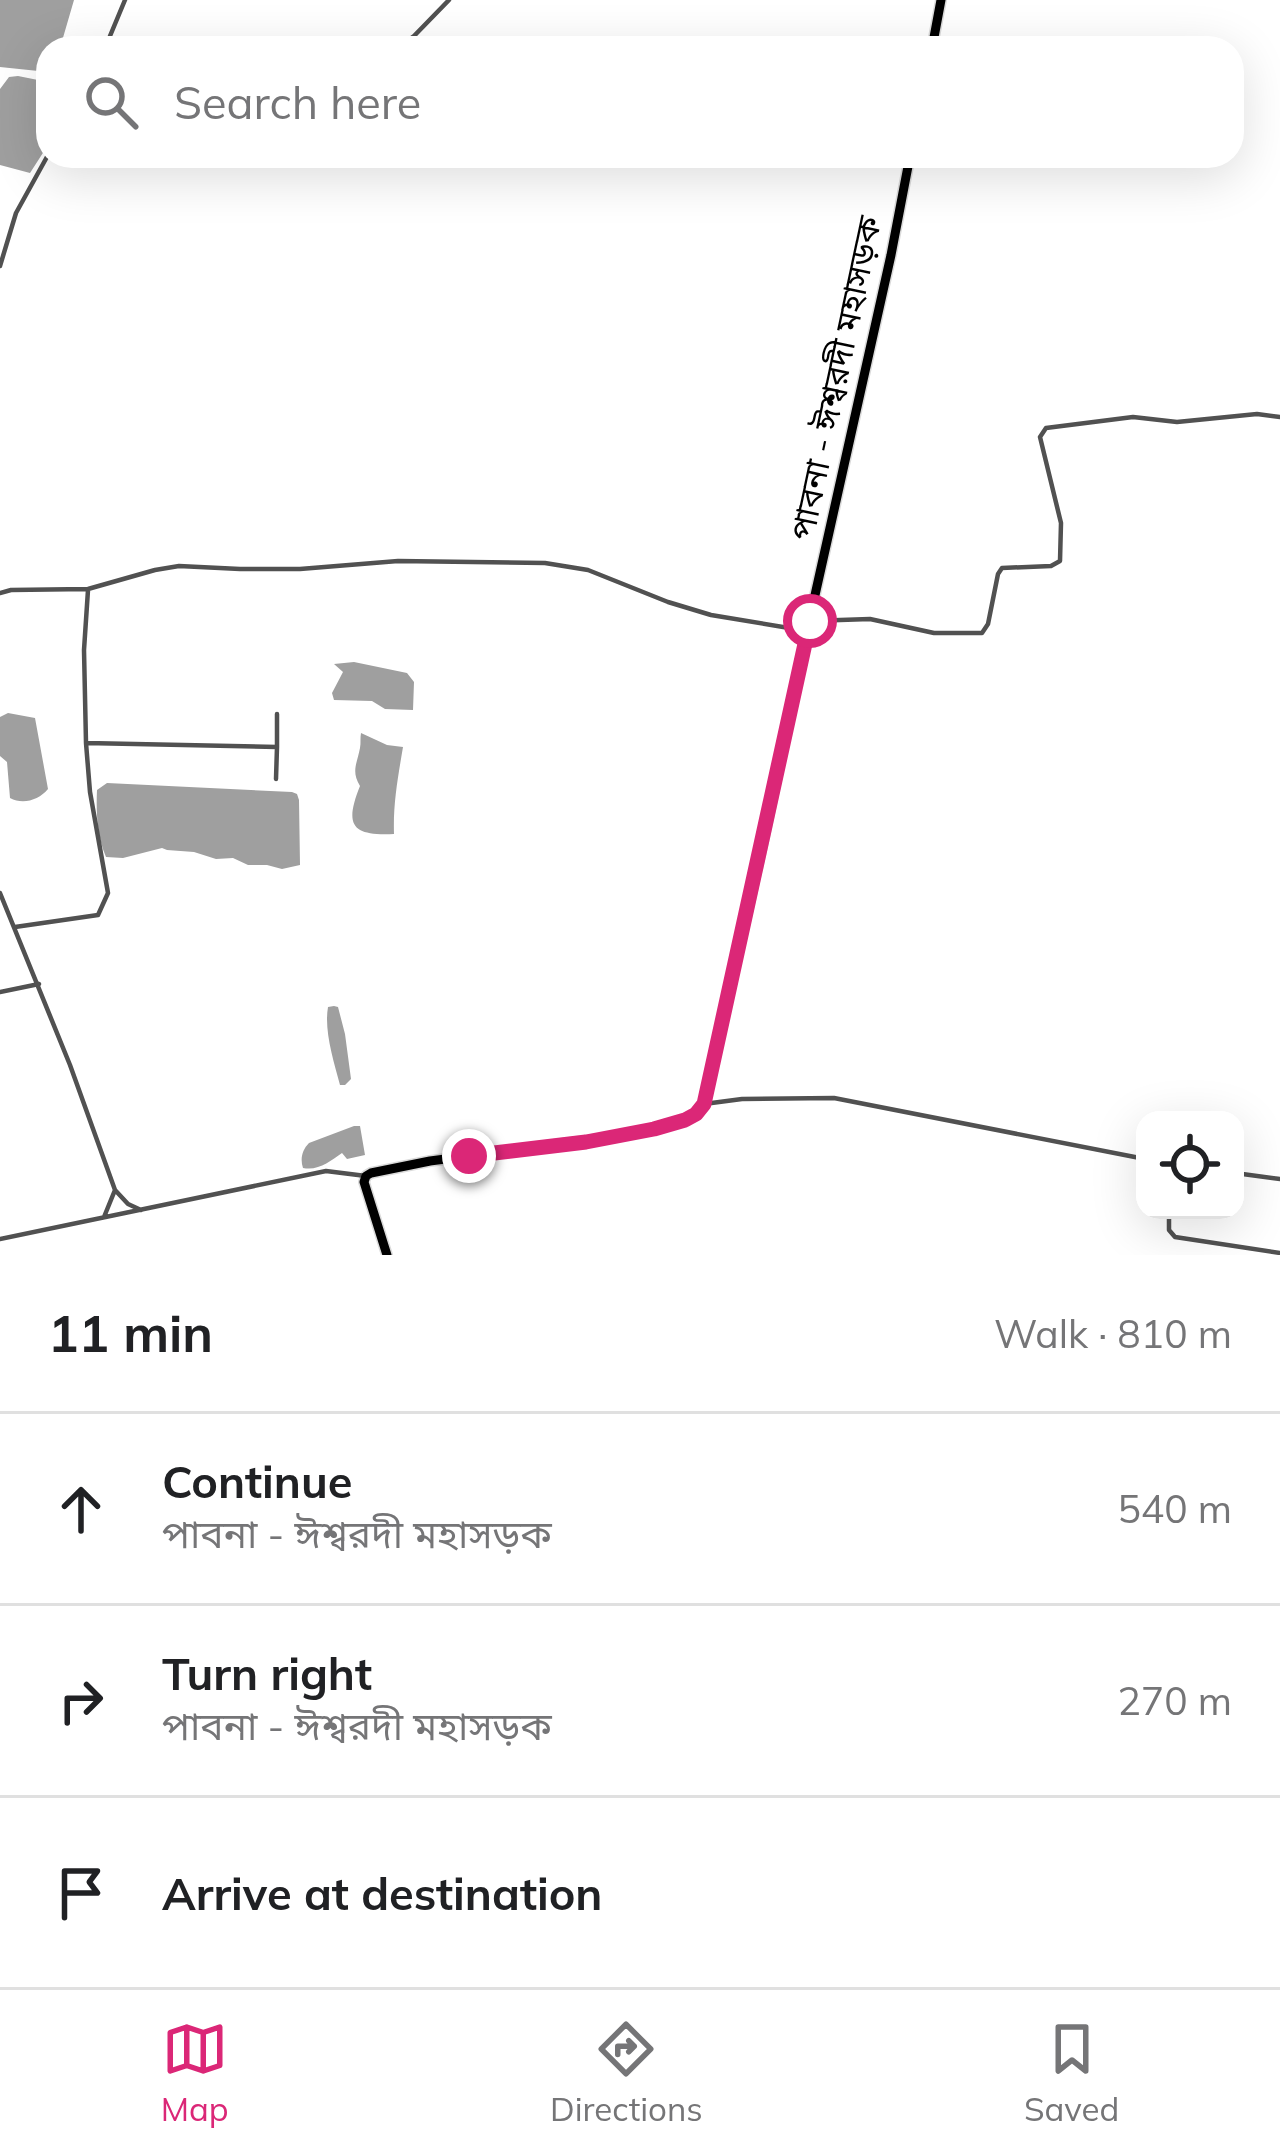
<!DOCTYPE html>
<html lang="en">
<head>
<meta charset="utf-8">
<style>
	:root { --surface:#fff; --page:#f6f6f6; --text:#202124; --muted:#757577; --line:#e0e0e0; --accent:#db2777 }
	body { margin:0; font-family:Mulish,"Noto Sans Bengali",sans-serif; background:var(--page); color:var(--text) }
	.controls { position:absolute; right:36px; bottom:36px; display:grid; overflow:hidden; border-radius:24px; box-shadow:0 12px 48px #0002 }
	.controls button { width:108px; height:108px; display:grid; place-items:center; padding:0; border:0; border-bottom:3px solid var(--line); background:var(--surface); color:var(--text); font:60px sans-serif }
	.stop { position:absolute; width:36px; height:36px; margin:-27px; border:9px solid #db2777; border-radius:50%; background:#fff }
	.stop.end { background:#db2777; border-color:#fff; box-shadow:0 3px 12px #0008 }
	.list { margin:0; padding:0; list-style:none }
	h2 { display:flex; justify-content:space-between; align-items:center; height:156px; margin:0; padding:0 48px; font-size:51px }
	h2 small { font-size:39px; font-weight:400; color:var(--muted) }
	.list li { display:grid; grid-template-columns:78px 1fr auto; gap:36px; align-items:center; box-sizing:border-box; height:192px; padding:0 48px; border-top:3px solid var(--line) }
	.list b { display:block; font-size:45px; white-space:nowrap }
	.list p { margin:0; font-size:39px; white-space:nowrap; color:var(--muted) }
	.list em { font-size:39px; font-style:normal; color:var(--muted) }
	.icon { flex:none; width:66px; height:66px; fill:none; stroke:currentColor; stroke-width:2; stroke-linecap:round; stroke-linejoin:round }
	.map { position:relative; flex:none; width:1280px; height:1255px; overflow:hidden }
	.search { position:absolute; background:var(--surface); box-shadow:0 12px 48px #0002; left:36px; right:36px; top:36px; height:132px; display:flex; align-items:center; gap:30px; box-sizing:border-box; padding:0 42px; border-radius:36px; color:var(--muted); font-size:45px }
	.sheet { height:732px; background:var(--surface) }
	nav { display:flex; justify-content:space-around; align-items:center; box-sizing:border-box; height:168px; border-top:3px solid var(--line); background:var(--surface); font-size:33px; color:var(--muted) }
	nav a { display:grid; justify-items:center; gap:6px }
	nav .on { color:var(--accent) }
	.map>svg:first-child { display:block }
</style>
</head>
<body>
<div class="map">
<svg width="1280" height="1255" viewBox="0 0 1280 1255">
	<rect width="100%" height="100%" fill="#fff"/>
	<path fill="#9f9f9f" d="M0,0h74l-14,48h-12v24l-48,-5z
		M18,76l30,6v63l-18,28 -30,-8v-76l9,-12z
		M354,662l53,11 7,9 -1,28 -28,-1 -13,-8 -38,-1 -2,-7 11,-21 -9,-8z
		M8,713l27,5 13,71c-9,11 -25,16 -38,9l-3,-36 -7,-6v-39z
		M361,733l26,12 16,2c-5,30 -10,56 -9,87 -42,2 -50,-8 -34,-48 -9,-15 -3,-22 0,-38 1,-5 0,-10 1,-15z
		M107,783l185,9 5,2 2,6 1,65 -18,4 -15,-4h-19l-15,-7 -17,1 -22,-7 -27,-2 -5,-2 -39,10 -17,-1c-9,-21 -10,-45 -9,-67z
		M334,1006l4,1 7,27 6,45 -6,6h-5c-7,-26 -16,-55 -12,-78z
		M354,1126h6l5,29 -18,4 -5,-6c-12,8 -23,18 -39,15 -3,-9 -1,-18 6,-25z"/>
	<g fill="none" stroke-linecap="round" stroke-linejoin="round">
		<defs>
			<path id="primary" d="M932,48l9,-48
				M387,1255l-23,-73 2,-6 5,-3 59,-12 192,-25 63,-16 11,-6 8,-10 61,-271 46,-220 80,-358 19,-99"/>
		</defs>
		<use href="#primary" stroke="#dbdbdb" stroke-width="12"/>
		<path stroke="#515151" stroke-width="4.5" d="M105,48l20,-48
			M397,48l17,-12 35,-36
			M0,266l16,-53 32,-58
			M0,593l11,-3 77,-1 67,-19 24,-4 61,3h60l98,-8 147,2 43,7 80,32 43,13 96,16
			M810,621l60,-2 64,14h48l6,-9 10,-50 4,-6 49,-2 9,-5 1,-38 -21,-86 6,-9 87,-11 44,5 80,-8 23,3
			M86,743l191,4v-33
			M276,779l1,-32
			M0,893l70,172 45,125 13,14 13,6
			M15,927l83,-12 10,-22 -18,-101 -4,-49 -2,-93 4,-60
			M0,992l39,-8
			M704,1104l38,-5 92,-1 311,61
			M1235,1173l45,6
			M1169,1210v20l6,7 105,16
			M104,1217l11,-27
			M0,1239l326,-68 40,5"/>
		<use href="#primary" stroke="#000" stroke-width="9"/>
	</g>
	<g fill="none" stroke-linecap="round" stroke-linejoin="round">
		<path stroke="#db2777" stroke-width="15" d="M469,1156l117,-14 68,-13 31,-9 11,-6 8,-10 106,-483"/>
	</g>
	<g text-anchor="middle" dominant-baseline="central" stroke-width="12" stroke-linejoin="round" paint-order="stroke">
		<g font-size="33" fill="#000" stroke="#fff">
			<text transform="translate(835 378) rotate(-78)">পাবনা - ঈশ্বরদী মহাসড়ক</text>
		</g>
	</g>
</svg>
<div class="controls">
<button><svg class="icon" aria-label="locate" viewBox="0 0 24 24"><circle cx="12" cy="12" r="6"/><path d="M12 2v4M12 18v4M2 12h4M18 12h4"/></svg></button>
</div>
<div class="stop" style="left:810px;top:621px"></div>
<div class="stop end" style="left:469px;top:1156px"></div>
<div class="search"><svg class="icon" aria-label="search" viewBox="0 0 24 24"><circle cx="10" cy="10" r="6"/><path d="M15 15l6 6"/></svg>Search here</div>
</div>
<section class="sheet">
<h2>11 min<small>Walk · 810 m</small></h2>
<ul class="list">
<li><svg class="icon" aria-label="ahead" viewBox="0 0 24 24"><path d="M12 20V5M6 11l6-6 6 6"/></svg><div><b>Continue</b><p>পাবনা - ঈশ্বরদী মহাসড়ক</p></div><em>540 m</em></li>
<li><svg class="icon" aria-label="right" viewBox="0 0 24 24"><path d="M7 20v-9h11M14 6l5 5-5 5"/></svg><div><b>Turn right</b><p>পাবনা - ঈশ্বরদী মহাসড়ক</p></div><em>270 m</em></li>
<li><svg class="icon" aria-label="arrive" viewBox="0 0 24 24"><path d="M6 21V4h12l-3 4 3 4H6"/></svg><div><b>Arrive at destination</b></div></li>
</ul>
</section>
<nav>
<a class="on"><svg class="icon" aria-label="map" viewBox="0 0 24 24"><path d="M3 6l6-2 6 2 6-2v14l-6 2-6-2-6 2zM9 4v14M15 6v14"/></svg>Map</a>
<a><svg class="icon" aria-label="directions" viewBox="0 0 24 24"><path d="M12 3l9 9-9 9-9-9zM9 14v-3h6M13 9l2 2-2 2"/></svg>Directions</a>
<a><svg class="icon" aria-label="saved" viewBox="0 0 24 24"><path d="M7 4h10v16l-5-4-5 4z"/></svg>Saved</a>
</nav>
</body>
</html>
